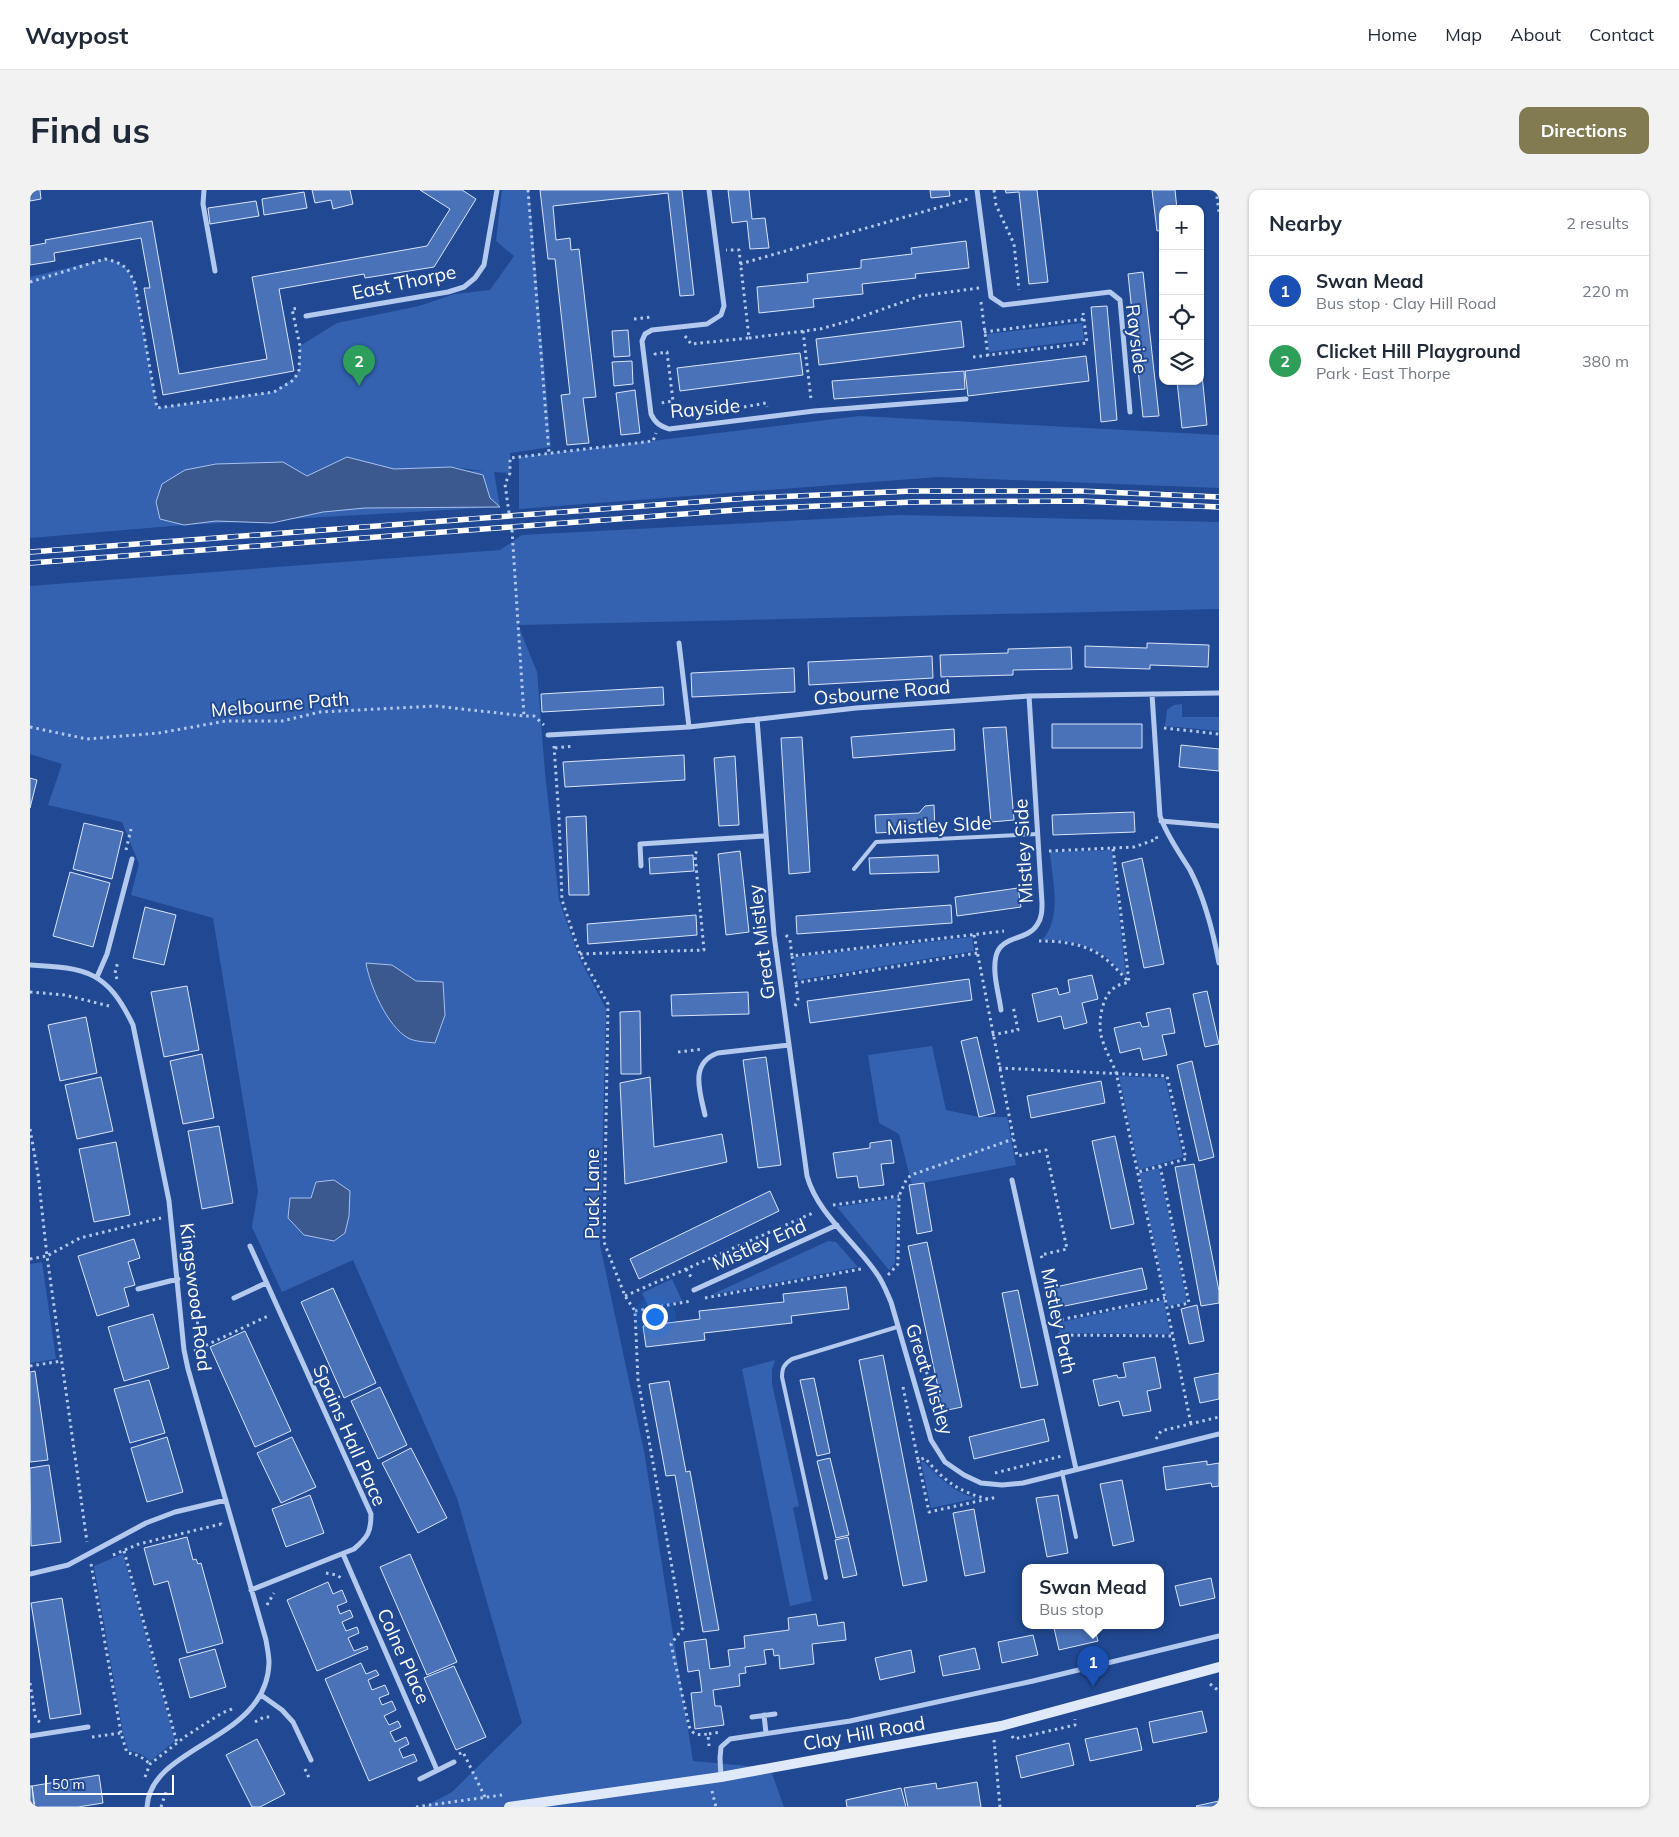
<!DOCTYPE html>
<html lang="en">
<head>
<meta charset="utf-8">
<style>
	:root { --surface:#fff; --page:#f2f2f3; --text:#1f2937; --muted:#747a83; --line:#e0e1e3; --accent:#827b52 }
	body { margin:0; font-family:Mulish,sans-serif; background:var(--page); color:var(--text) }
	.controls { position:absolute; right:15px; top:15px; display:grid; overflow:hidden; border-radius:10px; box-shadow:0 1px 4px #0004 }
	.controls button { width:45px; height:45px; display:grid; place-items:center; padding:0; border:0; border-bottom:1px solid var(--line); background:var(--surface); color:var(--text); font:25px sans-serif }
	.scale { position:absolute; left:15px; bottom:12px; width:129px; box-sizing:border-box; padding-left:5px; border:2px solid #fff; border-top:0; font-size:14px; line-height:18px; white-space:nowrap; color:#fff; -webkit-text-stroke:4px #214993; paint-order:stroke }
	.you { position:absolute; left:624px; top:1126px; width:18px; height:18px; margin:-12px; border:4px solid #fff; border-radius:50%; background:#1a73e8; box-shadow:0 0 0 8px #1a73e833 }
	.badge { display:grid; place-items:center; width:32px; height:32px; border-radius:50%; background:var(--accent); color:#fff; font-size:16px; font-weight:700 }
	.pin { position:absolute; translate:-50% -41px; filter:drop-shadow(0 1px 2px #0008) }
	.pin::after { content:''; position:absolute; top:26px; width:18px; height:15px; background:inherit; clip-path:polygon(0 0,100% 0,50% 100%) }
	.popup { position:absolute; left:992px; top:1374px; width:142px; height:65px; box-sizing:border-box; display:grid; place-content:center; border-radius:10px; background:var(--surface); filter:drop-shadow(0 1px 4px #0005); font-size:16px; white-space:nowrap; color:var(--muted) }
	.popup b { font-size:19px; color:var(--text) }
	.popup::after { content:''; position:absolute; left:50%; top:100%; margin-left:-10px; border:10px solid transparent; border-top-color:var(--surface) }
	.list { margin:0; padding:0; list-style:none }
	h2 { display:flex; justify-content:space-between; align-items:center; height:65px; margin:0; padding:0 20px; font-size:21px }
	h2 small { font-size:16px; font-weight:400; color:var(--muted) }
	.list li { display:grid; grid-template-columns:32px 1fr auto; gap:15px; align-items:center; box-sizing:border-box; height:70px; padding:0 20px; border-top:1px solid var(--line) }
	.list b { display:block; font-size:19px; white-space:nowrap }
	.list p { margin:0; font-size:16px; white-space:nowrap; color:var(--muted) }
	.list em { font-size:16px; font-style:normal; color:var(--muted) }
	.icon { flex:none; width:28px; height:28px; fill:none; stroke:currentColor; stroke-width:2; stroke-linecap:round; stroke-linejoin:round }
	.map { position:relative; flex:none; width:1189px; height:1617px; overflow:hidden; border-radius:10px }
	header { display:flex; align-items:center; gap:30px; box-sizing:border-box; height:70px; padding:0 25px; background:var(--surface); border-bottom:1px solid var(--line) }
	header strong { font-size:24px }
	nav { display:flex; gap:28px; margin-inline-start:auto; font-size:18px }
	.intro { display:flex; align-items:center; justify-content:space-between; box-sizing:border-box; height:120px; padding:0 30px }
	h1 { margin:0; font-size:35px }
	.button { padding:12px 22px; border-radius:10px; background:var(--accent); color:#fff; font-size:18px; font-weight:700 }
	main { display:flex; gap:30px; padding:0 30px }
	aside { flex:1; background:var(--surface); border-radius:10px; box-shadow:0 1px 4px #0004 }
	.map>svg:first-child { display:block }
</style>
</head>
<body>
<header>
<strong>Waypost</strong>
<nav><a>Home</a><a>Map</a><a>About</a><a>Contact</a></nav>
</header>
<div class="intro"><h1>Find us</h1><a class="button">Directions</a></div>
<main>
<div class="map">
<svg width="1189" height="1617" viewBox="0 0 1189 1617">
	<rect width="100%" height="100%" fill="#214993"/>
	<path fill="#3462b1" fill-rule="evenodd" d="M472,0h27l22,257 -41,6v20l-16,-1 6,35 -316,18 -154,13v-261l75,-18c18,4 23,8 30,25l22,124 117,-16 22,-16 3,-7 1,-23 37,-23 82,-17 36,-12 35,-4 24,-34 -18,-15zM421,277l33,4 -70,-2z
		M1052,133l2,17 -95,12 -2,-18z
		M829,226l360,19v53l-281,-11 -419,32v-52z
		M868,325l321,7v87l-701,16 19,47 8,101 14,127 20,57 27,52 -6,236 44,206 49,310 77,7 14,39h-360l28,-15 70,-69 -65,-225 -104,-238 -71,32 -30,-65 6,-36 -45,-273 -82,-23 8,-31 -17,-42 -74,-17 14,-41 -32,-10v-168l470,-36 22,-15z
		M1152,514v13h37v14l-54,-5 2,-16 7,-5z
		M1082,660l14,127c-8,-8 -16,-19 -26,-24 -18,-10 -38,-14 -58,-13 21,-22 10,-61 8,-88z
		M942,747l2,14 -176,29 -4,-23z
		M902,856l14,64 33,7h28l9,48 -104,20 -13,-51 -20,-11 -11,-68z
		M1089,886l46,2 18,79 -44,13z
		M1129,978l28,134 -19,4 -29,-133z
		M867,1008l-2,65 -6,7 -52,-63z
		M798,1051l8,1 22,25 -147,28z
		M12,1072l14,97 -26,4v-99z
		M642,1089l10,22 -33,7 -7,-15z
		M1134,1110l6,34 -110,-1 -3,-10z
		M745,1170l-3,10v14l27,122 -6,2 19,93 -22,5 -48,-237z
		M891,1272h3c16,16 30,31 53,36l-46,10z
		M93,1364l52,187 -25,20c-7,-7 -12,-9 -21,-10l-6,-18 -29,-167z"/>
	<path fill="#3c598f" stroke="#a7c2ef" d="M317,267l47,12 57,-2 32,8 7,23 10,9 -135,1 -42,4 -51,11 -56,-2 -32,4 -24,-6 -4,-17 6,-18 23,-14 31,-6 67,-2 24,14z
		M336,773l26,2 24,16 27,1 2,33 -10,28c-7,-1 -20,-1 -27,-5 -21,-12 -38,-52 -42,-75z
		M304,990l16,11 -1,25 -4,17 -11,8 -30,-6 -16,-17 2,-20h21l5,-16z"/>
	<path fill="#4972b9" stroke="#d9e5fa" d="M0,0h10l1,9 -11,2z
		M282,0h38l3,14 -20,5 -2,-9 -16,3z
		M390,0h42l14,9 -42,68 -69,11 -1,-4 -85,15 15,82 -131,24 -19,-107h6l-9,-50 -87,15 1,8 -25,4v-19l16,-3 -1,-3 107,-19 27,153 88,-15 -15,-82 175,-31 23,-37z
		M510,0h142l12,105 -14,1 -12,-103 -115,13 3,34 14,-2 1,12 8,-1 17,148 -13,1 6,45 -22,2 -6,-50 9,-1 -15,-135h-7z
		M698,0h21l3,29 13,-1 4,30 -19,1 -3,-28 -15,2z
		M900,0h19l1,6 -19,2z
		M975,0h32l11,92 -19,2 -10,-92 -13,1z
		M1122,0h23l2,19h-14v21l-6,1z
		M274,2l3,16 -43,7 -2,-16z
		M226,11l3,15 -49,8 -2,-16z
		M936,51l3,27 -54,6 1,4 -54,6 1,10 -50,5 1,8 -55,6 -2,-26 51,-5 -1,-8 54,-6v-8l51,-6 -1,-6z
		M1113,82l16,144 -16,1 -15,-143z
		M1077,116l10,114 -16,2 -10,-115z
		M931,131l3,26 -145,18 -3,-26z
		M598,140l2,26 -16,1 -2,-26z
		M770,163l3,22 -123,16 -3,-23z
		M1170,164l7,71 -25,3 -5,-47h23z
		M1056,166l3,25 -121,15 -3,-25z
		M602,171l1,23 -19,2 -2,-24z
		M934,181l1,18 -131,10 -2,-18z
		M605,200l5,43 -19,2 -5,-42z
		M1117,453l62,2 -1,22 -58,-2v4l-65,-2v-21l62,2z
		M1041,457l1,22 -59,1v5l-72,2 -1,-22 68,-2v-4z
		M902,466l1,22 -124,7 -1,-23z
		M764,478l1,24 -103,5 -1,-24z
		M633,497l1,18 -122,7 -1,-18z
		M1022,534h90v24h-90z
		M976,537l8,93 -23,2 -8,-94z
		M924,539l1,21 -102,8 -2,-21z
		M772,547l8,135 -21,2 -8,-136z
		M1151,555l38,4v22l-40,-4z
		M654,565l1,25 -120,7 -2,-25z
		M705,566l4,69 -20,1 -5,-68z
		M0,588l7,2 -7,28z
		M904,615l1,25 -59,3 -1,-18 44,-2 6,-7z
		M1104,622l1,20 -82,3 -1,-20z
		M556,626l3,79h-20l-3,-78z
		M54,633l39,9 -11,47 -39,-10z
		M710,661l9,81 -23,3 -8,-81z
		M663,665l1,16 -44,3 -1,-16z
		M908,665l1,17 -69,2 -1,-16z
		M1112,668l22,106 -20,4 -22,-105z
		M40,682l40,11 -17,64 -40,-11z
		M988,698l3,19 -64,9 -2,-19z
		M921,715l1,18 -155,11 -1,-18z
		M115,717l31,8 -12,50 -31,-7z
		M666,725l1,20 -109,9 -1,-20z
		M1062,785l6,24 -16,4 5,20 -23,6 -3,-13 -23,6 -6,-28 25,-6 2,7 11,-3 -2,-12z
		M939,789l3,21 -162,23 -3,-22z
		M157,796l12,64 -35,7 -13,-65z
		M1177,801l12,53 -14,3 -12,-53z
		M718,802l1,22 -77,2 -1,-21z
		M1140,818l5,25 -13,2 5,20 -24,5 -3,-12 -20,5 -6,-25 26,-6 2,5 7,-1 -3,-13z
		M610,821l1,63h-20l-1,-62z
		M56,827l11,56 -37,8 -12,-56z
		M947,847l18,76 -16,4 -18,-76z
		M172,864l12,64 -31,6 -13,-63z
		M736,867l15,108 -23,3 -15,-108z
		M1162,871l22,96 -15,4 -22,-96z
		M71,887l12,54 -36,8 -12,-54z
		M620,887l4,70 68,-13 5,28 -102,22 -5,-101z
		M1071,891l4,22 -74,15 -4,-22z
		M189,936l14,77 -31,6 -14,-78z
		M1085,946l19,88 -23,5 -19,-88z
		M861,950l3,23 -13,1 3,21 -25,3 -2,-12 -20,2 -4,-25 37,-5v-5z
		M86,952l14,73 -36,7 -15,-73z
		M1164,974l25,127v12l-18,3 -26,-139z
		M894,993l8,48 -15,3 -8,-49z
		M740,1001l9,20 -140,68 -9,-20z
		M104,1049l6,19 -12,4 7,23 -11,3 5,18 -32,10 -19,-60z
		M897,1052l35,165 -19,4 -35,-165z
		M1112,1078l5,21 -92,19 -4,-20z
		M816,1097l3,22 -58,7 1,7 -88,10 1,7 -59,7 -3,-21 57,-7 -1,-8 85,-9 -1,-8z
		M303,1098l43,95 -32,15 -43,-96z
		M988,1100l20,95 -17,3 -19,-95z
		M1167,1115l7,36 -15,3 -8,-35z
		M123,1124l16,54 -45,13 -16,-54z
		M215,1141l46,100 -36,16 -45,-100z
		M853,1165l44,226 -24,5 -44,-226z
		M1125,1167l6,31 -14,3 4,20 -28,5 -4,-15 -20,5 -6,-26 24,-5 1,3 8,-1 -3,-14z
		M5,1181l13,89 -18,2v-90z
		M1189,1183v26l-19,4 -6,-25z
		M784,1188l16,75 -13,3 -17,-76z
		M119,1190l16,53 -35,10 -16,-54z
		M639,1191l17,91 4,-1 29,159 -16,2 -28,-157 -9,1 -17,-92z
		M350,1197l27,58 -29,14 -27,-58z
		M1014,1229l5,22 -75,18 -5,-22z
		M137,1247l16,55 -36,10 -16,-54z
		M262,1247l24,50 -35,16 -24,-50z
		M381,1258l36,70 -29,15 -36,-70z
		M800,1268l19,77 -13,3 -19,-77z
		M1177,1271v4l12,-2v23l-7,1 -1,-4 -45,7 -3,-23z
		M19,1275l12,77 -30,4 -1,-78z
		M1092,1290l12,61 -21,5 -13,-62z
		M280,1305l14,38 -38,14 -14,-38z
		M1028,1305l10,58 -21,4 -11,-59z
		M944,1319l11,63 -20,4 -12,-63z
		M157,1347l6,23 3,-1 2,5 3,-1 22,80 -36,10 -19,-72 -14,4 -10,-37z
		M818,1347l9,38 -14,3 -8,-38z
		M380,1364l47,108 -30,13 -47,-108z
		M1181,1388l4,20 -35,8 -5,-20z
		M298,1392l5,12 9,-4 5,12 -10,4 3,8 10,-4 3,7 -11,5 4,9 11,-4 2,6 -11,5 6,13 13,-5 1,3 -51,22 -30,-71z
		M32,1408l19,116 -31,5 -19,-116z
		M786,1424l2,12 26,-4 2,18 -34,4 2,20 -34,5 -1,-14 -5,1 -1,-7 -9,1 2,14 -21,3 1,6 -7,1 1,12 -27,4 2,16h6l3,19 -29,4 -4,-36 11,-1 -3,-22 -11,2 -4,-30 22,-3 4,30 20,-3 -2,-16 17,-2 -1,-12 45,-6 -1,-12z
		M1034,1436h30l4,15 -39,9 -5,-22z
		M1003,1445l5,20 -36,8 -4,-21z
		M945,1458l5,21 -37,7 -4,-20z
		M185,1459l11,38 -36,11 -11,-39z
		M881,1460l4,22 -35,8 -5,-22z
		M331,1473l5,11 10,-4 3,5 -11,5 4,10 13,-5 4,9 -10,4 3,7 10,-4 4,9 -12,6 5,9 9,-4 3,6 -11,5 5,10 11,-5 3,7 -10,5 4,9 11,-4 3,7 -48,20 -44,-102z
		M424,1476l32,71 -30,13 -32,-72z
		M1172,1521l5,21 -54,11 -4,-21z
		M1107,1538l5,22 -52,11 -5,-22z
		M227,1549l28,55 -25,13h-8l-26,-52z
		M1039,1553l5,22 -53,13 -5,-22z
		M69,1585l4,28 -25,4h-43l-3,-21z
		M947,1592l4,25h-73l-4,-19 32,-5 1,6z
		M0,1596h2l2,21h-4z
		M871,1598l5,19h-59l-1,-7z
		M1189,1611v6h-22l-1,-1z"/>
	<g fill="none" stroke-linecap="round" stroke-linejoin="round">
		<path stroke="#b3c9ee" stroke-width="3" stroke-dasharray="2.5 4" stroke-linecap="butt" d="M498,0l21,263
			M964,0l2,15 18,39 5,46
			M1186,0l3,22
			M710,74l228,-65
			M0,92l75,-23c18,4 23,8 30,25l22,124 117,-16 18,-11 4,-5 3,-6 1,-24 -8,-37 7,-1
			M951,112l7,54
			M604,129l17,-2
			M773,141l8,68h-2
			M954,142l100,-13
			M655,146l6,8 58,-6 -10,-88h-13
			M719,148l71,-9 29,-8 71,-25 59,-8
			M625,163v1l12,-2 6,49 -12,2 1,2
			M943,167l114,-14 -4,-30
			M714,217l22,-4 1,4
			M479,323l-4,-29 5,-11v-15l143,-17 3,-8
			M482,340l12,186
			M0,537l57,12 72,-6 67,-12h56l38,-9 116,-6 88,10h10l10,9
			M1134,538l55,6
			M524,556l5,72 3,82 18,54 28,50 -4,238 21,54 10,15 3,69 45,248 -12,16 18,82c4,10 9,9 19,8
			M525,558l19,-2
			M1083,658l21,-1 23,-8 -1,-3
			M96,660l5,-21
			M1019,661l64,-3 16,134c-5,2 -11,2 -15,6 -12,8 -16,34 -13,47 3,13 10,25 15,37l51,236 24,116
			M756,745l4,5 2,16
			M944,745l43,221 29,-6 21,99 -26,6 1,3
			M1009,751c19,0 44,2 61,14 11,7 20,18 29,27
			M947,763l-181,30 -4,-27 212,-25
			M550,764l124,-4 -9,-95 2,-5
			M87,789l-2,-6 3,-12
			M0,802l35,3 44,11
			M765,816l3,-6 -2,-17
			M962,845l26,-5 -5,-24
			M648,862l25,-3
			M969,878l168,8 19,83 -48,13
			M0,939l8,45 9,82 33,-18 81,-20
			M1130,976l29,137 -22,5
			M803,1015l66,-9
			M155,1049l7,15 6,75 -4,11
			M0,1069l17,-3 40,286
			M656,1079l7,11
			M858,1083l1,1 9,-10 1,-68 8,-18 7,-4 99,-35
			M595,1106l190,-84
			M675,1108l156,-29
			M605,1121l56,-10
			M1025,1131l110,-23
			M1028,1145l115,1
			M883,1146l3,2 17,55 -2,5
			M164,1161l76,-36
			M0,1176l32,-5
			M873,1197l15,73
			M1126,1249l5,-8 58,-14
			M965,1283l67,-17 1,-2
			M958,1309c-29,-7 -44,-18 -63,-41l-7,2 11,52 59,-13 10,-2
			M94,1361l53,192
			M83,1365l26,-11 82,-20v1
			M61,1374l30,169
			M296,1383l11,2 4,3
			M237,1415l7,-12
			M0,1493l5,32 1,4 5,4
			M1180,1494l9,7
			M225,1532l9,-5h8
			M982,1546l2,3 61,-14v-6
			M62,1547l29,-4 6,20c10,1 15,4 23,11
			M964,1550l6,67
			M679,1556l-1,-12 13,-2
			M429,1564l4,-2 22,45
			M275,1579l5,11
			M115,1587l5,-13 36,-28 36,-23 10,-4
			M682,1601l4,16
			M131,1617l6,-18
			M386,1617l86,-12"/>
		<path stroke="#b3c9ee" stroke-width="4" d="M824,679l22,-27 162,-8
			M1032,1282l14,65
			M796,1388l-44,-201c0,-9 2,-13 10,-18l105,-32"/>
		<path stroke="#b3c9ee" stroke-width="5" d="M174,0l-1,14 12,67
			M679,0l15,116 -3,9 -14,9 -55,6 -7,4 -3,7 9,73c4,9 9,12 18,15l145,-18 152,-12
			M947,0l14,107 12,8 107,-13 10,8 10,112
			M276,126l142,-24 16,-5 11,-9 9,-13 13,-75
			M649,453l10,84
			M1122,504l8,122c7,20 19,36 30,54 15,29 23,61 29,93
			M727,529l17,216 33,241c11,39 48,65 70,98 6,8 10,19 14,28l40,138 14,22 19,13 17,8 21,2 21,-2 196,-49
			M518,545l141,-8 167,-19 173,-12 190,-3
			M1131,631l58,5
			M611,676l-1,-22 125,-8
			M0,775c57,3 77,6 103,60l36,176 15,149 4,19 78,271c1,7 3,15 3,23 -2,78 -119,82 -122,144
			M67,787l10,-23 25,-95
			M971,820c-2,-16 -9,-37 -5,-54 5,-21 31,-15 41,-31 5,-7 5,-15 5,-22l-13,-207
			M675,925c-5,-23 -16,-52 13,-62l71,-8
			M982,990l64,289
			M220,1056l121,268c0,18 -3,23 -17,35l-103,41
			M108,1099l40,-10
			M664,1100l143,-65
			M204,1108l32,-15
			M313,1364l94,216
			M0,1384l38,-9 78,-42 29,-11 51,-12
			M231,1505l21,15 11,12 18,38
			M734,1525l2,18
			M722,1527l23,-3
			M0,1546l58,-9
			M691,1587l-1,-19 1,-11 9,-8 120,-18 183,-40 186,-45
			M390,1589l34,-17"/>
		<path stroke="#e0e9fa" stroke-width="10" d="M479,1617l212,-30 280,-51 218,-59"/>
		<defs>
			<path id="rail" d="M0,362l719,-54 163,-7h168l139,6
				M0,373l720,-54 163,-7 167,-1 139,6"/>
		</defs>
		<use href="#rail" stroke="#fff" stroke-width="5.5"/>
		<use href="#rail" stroke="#214993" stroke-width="4" stroke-dasharray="11" stroke-linecap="butt"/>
	</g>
	<g text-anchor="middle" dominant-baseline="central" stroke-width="4" stroke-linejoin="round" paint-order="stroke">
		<g font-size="19" fill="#fff" stroke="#214993">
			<text transform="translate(374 92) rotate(-12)">East Thorpe</text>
			<text transform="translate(1107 149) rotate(83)">Rayside</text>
			<text transform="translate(675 218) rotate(-5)">Rayside</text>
			<text transform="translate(852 502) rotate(-5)">Osbourne Road</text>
			<text transform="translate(250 514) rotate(-5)">Melbourne Path</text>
			<text transform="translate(909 635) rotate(-3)">Mistley SIde</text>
			<text transform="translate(993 661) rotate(-93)">Mistley Side</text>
			<text transform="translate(731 752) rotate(-97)">Great Mistley</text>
			<text transform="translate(562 1004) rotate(-90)">Puck Lane</text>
			<text transform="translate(729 1054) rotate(-24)">Mistley End</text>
			<text transform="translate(166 1107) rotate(83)">Kingswood Road</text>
			<text transform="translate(1029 1131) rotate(78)">Mistley Path</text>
			<text transform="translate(900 1189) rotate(72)">Great Mistley</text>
			<text transform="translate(320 1245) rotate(66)">Spains Hall Place</text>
			<text transform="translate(374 1466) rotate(66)">Colne Place</text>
			<text transform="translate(834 1543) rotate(-10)">Clay Hill Road</text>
		</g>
	</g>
</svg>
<div class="controls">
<button>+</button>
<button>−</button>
<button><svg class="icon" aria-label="locate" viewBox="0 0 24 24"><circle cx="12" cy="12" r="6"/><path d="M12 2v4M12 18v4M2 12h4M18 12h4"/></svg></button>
<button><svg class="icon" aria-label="layers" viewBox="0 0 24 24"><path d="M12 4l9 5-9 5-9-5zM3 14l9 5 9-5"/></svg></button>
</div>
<div class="scale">50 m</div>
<div class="you"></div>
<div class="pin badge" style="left:1063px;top:1497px;background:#1a4fb4">1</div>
<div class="popup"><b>Swan Mead</b>Bus stop</div>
<div class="pin badge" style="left:329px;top:196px;background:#2e9e5b">2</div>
</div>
<aside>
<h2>Nearby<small>2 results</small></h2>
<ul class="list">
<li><span class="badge" style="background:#1a4fb4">1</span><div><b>Swan Mead</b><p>Bus stop · Clay Hill Road</p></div><em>220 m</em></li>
<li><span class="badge" style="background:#2e9e5b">2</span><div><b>Clicket Hill Playground</b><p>Park · East Thorpe</p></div><em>380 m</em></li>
</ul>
</aside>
</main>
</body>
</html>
